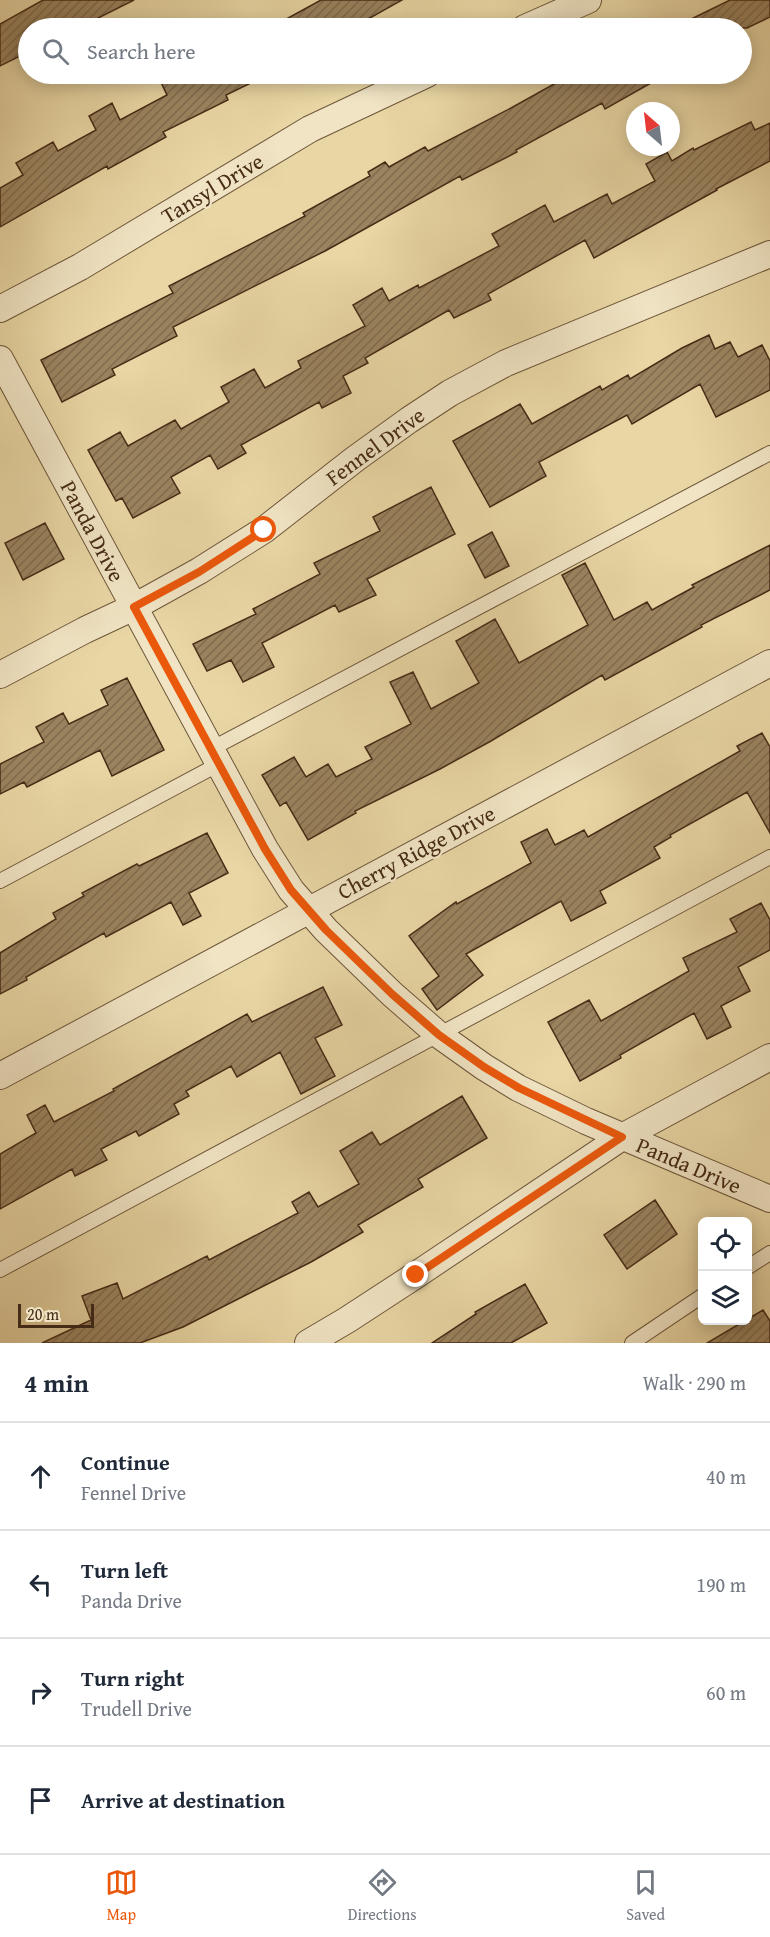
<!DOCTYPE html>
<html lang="en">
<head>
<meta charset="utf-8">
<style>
	:root { --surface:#fff; --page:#f6f6f7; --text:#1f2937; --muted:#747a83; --line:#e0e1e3; --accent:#ea580c }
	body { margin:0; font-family:"Gentium Book Plus",serif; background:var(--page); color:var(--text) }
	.controls { position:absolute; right:18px; bottom:18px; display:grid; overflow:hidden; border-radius:9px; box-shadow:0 3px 15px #0003 }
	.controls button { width:54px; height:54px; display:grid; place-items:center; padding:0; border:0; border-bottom:2px solid var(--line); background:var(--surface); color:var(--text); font:30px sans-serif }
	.compass { position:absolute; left:626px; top:102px; width:54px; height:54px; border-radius:50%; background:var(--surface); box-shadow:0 3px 15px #0003; rotate:332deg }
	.scale { position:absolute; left:18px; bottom:15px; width:76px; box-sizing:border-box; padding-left:6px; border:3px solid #462b16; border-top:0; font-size:16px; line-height:21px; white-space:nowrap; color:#462b16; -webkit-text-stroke:4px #f0e4c4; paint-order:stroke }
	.stop { position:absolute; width:18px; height:18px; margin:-14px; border:4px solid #ea580c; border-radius:50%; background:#fff }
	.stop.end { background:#ea580c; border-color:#fff; box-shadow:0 2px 6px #0008 }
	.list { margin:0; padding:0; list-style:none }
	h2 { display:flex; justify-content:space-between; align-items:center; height:78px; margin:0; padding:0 24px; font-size:26px }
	h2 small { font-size:20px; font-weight:400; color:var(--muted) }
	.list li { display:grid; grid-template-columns:39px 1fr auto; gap:18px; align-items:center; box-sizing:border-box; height:108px; padding:0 24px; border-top:2px solid var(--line) }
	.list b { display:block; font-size:22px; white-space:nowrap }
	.list p { margin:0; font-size:20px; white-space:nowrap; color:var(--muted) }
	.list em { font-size:20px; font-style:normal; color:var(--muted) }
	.icon { flex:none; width:33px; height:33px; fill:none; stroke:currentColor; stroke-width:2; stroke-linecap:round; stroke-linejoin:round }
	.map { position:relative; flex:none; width:770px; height:1343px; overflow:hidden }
	.search { position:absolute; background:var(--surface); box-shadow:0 3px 15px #0003; left:18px; right:18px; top:18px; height:66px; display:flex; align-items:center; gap:15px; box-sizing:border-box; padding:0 21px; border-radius:33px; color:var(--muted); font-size:22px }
	.sheet { height:510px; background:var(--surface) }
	nav { display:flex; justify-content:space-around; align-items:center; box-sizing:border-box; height:84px; border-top:2px solid var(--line); background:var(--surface); font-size:16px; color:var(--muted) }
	nav a { display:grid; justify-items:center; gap:3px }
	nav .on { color:var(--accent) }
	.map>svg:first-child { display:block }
</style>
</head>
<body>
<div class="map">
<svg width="770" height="1343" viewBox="0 0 770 1343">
	<defs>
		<pattern id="building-hatch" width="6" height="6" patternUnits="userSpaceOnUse" patternTransform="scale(1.5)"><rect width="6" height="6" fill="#9a8460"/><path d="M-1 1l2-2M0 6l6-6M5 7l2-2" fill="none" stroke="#7f6c4e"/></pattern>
	</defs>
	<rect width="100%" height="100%" fill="#e8d6a4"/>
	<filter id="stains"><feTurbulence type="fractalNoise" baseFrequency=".00333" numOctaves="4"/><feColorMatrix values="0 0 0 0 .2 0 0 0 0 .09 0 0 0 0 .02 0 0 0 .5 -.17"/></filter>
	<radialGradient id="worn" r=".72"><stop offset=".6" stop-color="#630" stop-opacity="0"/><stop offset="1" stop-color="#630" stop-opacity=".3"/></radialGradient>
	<path fill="url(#building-hatch)" stroke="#462b16" stroke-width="1.5" d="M43,0h91l-36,18 6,10h-76v24l-28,14v-42z
		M321,0h81l-50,28h-82z
		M730,0h40v17l-23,11h-74z
		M157,74h30l5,9 20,-9h57l-43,21 2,5 -65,32 3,5 -58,32 -1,-3 -107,61v-39l23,-13 -7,-12 37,-21 5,9 38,-21 -7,-14 23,-13 8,17 47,-25z
		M572,74l6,8 16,-8h73l-62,35 -3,-6 -86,47 1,2 -55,28 -2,-4 -135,75 -152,76 4,9 -65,33 3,6 -53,27 -21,-42 132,-67 -4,-7 136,-70 -2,-3 67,-37 -2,-4 17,-10 4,5 36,-20 3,4 83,-43z
		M751,122l4,8 15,-7v38l-54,28 1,1 -123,68 -9,-18 -97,54 3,6 -37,18 -5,-8 -84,48 3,5 -25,13 8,17 -29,15 -3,-6 -78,43 5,8 -28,16 -8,-14 -39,22 9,16 -47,25 -11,-20 -6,3 -28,-51 32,-18 8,14 47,-26 6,9 48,-27 -8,-15 33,-18 11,19 36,-20 -3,-7 67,-35 -12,-21 29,-17 7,13 29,-16 1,3 80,-42 -7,-12 53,-29 9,17 53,-28 5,10 43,-23 -9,-17 21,-12 5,9 21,-13 1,2z
		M709,335l6,14 15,-7 8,15 24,-12 8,16v29l-54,27 -16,-33 -68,40 -5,-9 -88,47 7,14 -56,31 -37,-66 67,-37 12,20 68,-38 2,4 26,-15 2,4 52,-31z
		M431,487l24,47 -88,45 9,16 -37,17 -4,-7 -73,38 12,24 -31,15 -12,-22 -24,11 -14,-27 63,-30 -3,-5 67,-35 -6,-11 66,-32 -7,-14z
		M45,523l19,36 -41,21 -18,-37z
		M492,532l17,34 -24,12 -17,-33z
		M770,545v45l-69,35 1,2 -97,53 -3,-5 -111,66 -51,28 -85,42 1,2 -48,27 -22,-38 -6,4 -18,-31 32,-18 12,20 22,-13 8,13 36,-18 -7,-12 46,-23 -21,-42 23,-10 18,37 48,-26 -23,-42 39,-22 24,44 69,-38 -26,-50 23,-12 29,57 33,-18 5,8 42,-23 -2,-2z
		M127,678l37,72 -52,26 -12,-26 -73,37 -3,-5 -24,12v-30l44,-22 -8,-15 27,-14 6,11 39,-19 -7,-15z
		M762,733l8,14v86l-23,-41 -77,43 1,2 -17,10 6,11 -60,33 6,12 -35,18 -10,-20 -95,53 17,21 -46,35 -15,-21 17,-13 -30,-40 47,-34 1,2 74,-41 -10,-21 26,-13 8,16 29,-15 4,7 152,-86 -3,-5z
		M207,833l21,40 -39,20 12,23 -18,9 -12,-23 -65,35 -2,-4 -78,44 1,3 -27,14v-41l56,-34 -3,-6 31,-17 -2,-3 55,-29 2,2z
		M761,903l9,17v30l-32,17 12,24 -29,15 10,21 -24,12 -13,-26 -74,42 1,3 -41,23 -32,-59 41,-22 12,21 88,-50 -6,-13 54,-26 -7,-13z
		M323,987l19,38 -27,13 20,38 -34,18 -21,-42 -43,25 -6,-11 -45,25 3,5 -15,8 5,10 -40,22 -3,-5 -35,18 6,11 -32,16 -3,-7 -72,40v-55l36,-21 -9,-18 18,-10 9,17 60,-31 -1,-2 134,-75 5,8z
		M462,1096l25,42 -69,41 5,8 -65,38 5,7 -52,30 -128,65 -43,16h-98l49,-23 -9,-24 35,-13 6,16 84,-43 2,4 89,-47 -6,-11 17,-10 9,15 41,-23 -19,-33 32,-19 8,13z
		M655,1200l22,34 -50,35 -23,-34z
		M525,1284l22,39 -36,20h-79l44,-29 -1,-2z
		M763,1310l7,11v22h-63z"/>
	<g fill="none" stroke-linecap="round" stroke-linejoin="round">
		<defs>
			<path id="service" d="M211,749l559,-296
				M0,881l219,-117
				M748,1267l22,-14
				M0,1270l770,-413
				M632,1343l70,-47"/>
			<path id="minor" d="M525,28l63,-28
				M0,309l80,-42 230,-138 117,-55
				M0,359l265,490 26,41 35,40 66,64 47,41 45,32 34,21 68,33 184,78
				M0,675l85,-45 49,-23 65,-36 65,-41 91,-71 54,-39 41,-27 56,-30 264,-109
				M0,1076l770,-413
				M308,1343l39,-23 69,-45 206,-138 148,-80"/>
		</defs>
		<use href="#service" stroke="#6e563a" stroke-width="16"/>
		<use href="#minor" stroke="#6e563a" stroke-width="28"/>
		<use href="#service" stroke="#f0e4c4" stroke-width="14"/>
		<use href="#minor" stroke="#f0e4c4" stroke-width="26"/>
	</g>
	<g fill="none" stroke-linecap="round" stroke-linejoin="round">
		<path stroke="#ea580c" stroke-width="8" d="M264,530l-65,42 -65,35 131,242 26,41 35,40 66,64 47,41 45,32 35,21 103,49 -206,138"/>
	</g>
	<g text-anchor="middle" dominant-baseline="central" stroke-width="4.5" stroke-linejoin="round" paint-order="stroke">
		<g font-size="22" fill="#462b16" stroke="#f0e4c4">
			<text transform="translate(212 188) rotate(-31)">Tansyl Drive</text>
			<text transform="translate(375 446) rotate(-36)">Fennel Drive</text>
			<text transform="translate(93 531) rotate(62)">Panda Drive</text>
			<text transform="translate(416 852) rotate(-28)">Cherry Ridge Drive</text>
			<text transform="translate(689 1165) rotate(23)">Panda Drive</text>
		</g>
	</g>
	<rect width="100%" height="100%" filter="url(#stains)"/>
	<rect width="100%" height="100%" fill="url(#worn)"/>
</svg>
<div class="controls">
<button><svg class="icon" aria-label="locate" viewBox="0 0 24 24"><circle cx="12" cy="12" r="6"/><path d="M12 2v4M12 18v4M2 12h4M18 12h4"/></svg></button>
<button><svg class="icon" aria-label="layers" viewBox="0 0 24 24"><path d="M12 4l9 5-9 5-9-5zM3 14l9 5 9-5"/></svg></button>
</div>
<svg class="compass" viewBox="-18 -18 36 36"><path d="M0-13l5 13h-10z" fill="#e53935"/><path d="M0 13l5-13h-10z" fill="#747a83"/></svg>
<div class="scale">20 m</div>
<div class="stop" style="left:264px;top:530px"></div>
<div class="stop end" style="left:416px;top:1275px"></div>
<div class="search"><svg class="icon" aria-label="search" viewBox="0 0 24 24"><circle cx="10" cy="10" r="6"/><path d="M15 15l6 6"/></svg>Search here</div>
</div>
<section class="sheet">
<h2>4 min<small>Walk · 290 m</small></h2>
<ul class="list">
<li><svg class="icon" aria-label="ahead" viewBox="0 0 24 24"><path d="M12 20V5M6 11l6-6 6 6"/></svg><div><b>Continue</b><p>Fennel Drive</p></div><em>40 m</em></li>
<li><svg class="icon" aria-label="left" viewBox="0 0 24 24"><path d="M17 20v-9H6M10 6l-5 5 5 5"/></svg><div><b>Turn left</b><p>Panda Drive</p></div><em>190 m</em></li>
<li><svg class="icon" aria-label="right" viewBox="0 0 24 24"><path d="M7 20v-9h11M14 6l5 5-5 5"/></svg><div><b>Turn right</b><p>Trudell Drive</p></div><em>60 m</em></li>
<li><svg class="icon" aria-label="arrive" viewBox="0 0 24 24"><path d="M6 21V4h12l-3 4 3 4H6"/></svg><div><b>Arrive at destination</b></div></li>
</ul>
</section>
<nav>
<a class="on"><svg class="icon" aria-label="map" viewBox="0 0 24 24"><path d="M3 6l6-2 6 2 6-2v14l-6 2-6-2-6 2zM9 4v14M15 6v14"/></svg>Map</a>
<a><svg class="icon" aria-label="directions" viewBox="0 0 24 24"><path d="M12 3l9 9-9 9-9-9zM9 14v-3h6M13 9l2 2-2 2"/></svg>Directions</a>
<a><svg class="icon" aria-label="saved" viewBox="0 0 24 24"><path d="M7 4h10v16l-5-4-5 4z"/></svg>Saved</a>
</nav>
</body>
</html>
